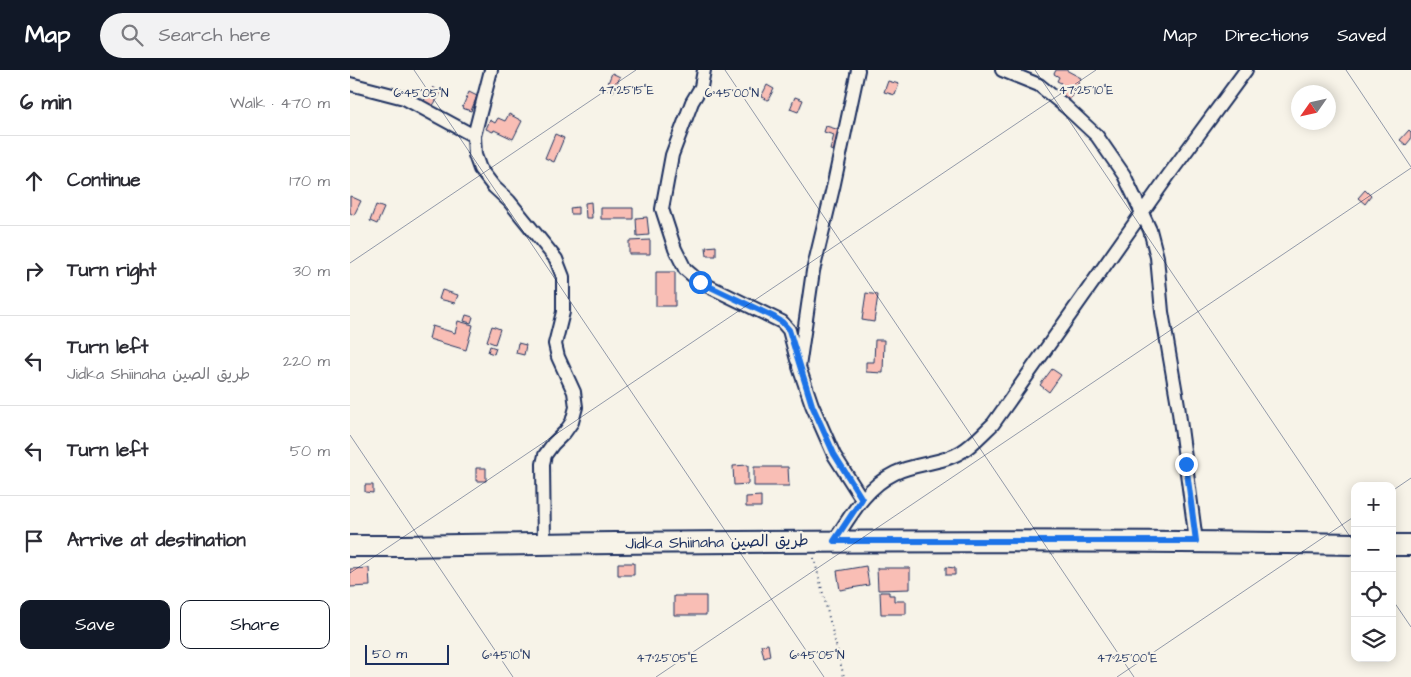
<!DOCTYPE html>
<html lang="en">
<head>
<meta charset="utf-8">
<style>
	:root { --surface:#fff; --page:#f2f2f3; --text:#2b2b33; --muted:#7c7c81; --line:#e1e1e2; --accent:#111827 }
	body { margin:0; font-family:"Architects Daughter","Playpen Sans Arabic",sans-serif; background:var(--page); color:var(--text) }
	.controls { position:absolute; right:15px; bottom:15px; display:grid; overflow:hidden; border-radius:10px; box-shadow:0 2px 12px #0003 }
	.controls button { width:45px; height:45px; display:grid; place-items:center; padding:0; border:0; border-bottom:1px solid var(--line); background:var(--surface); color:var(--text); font:25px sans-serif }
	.compass { position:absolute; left:941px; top:15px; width:45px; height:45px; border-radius:50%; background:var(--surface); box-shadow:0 2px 12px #0003; rotate:236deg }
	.scale { position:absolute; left:15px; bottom:12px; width:84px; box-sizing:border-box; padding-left:5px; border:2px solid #1b2f5e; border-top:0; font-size:14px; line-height:18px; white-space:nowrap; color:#1b2f5e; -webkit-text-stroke:4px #f7f3e8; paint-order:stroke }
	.stop { position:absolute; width:15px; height:15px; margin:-11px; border:4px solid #1a73e8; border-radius:50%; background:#fff }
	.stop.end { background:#1a73e8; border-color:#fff; box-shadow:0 1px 5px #0008 }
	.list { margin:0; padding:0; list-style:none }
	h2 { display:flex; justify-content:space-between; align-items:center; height:65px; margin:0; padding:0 20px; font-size:21px }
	h2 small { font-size:16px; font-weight:400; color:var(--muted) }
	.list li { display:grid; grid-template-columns:32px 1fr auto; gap:15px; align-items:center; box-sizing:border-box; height:90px; padding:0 20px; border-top:1px solid var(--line) }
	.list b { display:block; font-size:19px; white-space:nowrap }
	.list p { margin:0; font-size:16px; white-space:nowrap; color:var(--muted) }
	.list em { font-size:16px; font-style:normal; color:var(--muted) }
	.actions { display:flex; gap:10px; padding:15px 20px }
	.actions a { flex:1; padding:11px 0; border:1px solid var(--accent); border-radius:10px; text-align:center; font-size:18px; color:var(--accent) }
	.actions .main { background:var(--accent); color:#fff }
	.icon { flex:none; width:28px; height:28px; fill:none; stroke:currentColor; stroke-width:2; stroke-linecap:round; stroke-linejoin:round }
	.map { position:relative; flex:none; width:1061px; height:607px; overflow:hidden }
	header { display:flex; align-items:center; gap:30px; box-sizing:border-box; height:70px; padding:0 25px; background:var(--accent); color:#fff }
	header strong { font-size:24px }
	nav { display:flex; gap:28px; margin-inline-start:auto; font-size:18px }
	.search { width:350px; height:45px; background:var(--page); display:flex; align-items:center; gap:12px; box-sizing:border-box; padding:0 18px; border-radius:28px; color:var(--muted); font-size:19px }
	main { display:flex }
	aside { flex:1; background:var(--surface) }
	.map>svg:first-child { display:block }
</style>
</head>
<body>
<header>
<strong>Map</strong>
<div class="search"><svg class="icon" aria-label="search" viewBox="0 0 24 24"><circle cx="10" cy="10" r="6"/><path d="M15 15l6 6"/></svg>Search here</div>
<nav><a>Map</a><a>Directions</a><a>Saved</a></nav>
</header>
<main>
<aside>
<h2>6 min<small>Walk · 470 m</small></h2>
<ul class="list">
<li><svg class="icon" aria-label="ahead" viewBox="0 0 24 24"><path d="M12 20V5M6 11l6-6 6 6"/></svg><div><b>Continue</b></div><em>170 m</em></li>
<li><svg class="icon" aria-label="right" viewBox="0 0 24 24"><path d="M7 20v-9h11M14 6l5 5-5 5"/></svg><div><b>Turn right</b></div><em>30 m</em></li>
<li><svg class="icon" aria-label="left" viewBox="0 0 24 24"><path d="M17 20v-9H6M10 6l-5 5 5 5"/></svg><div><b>Turn left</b><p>Jidka Shiinaha طريق الصين</p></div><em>220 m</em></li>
<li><svg class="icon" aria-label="left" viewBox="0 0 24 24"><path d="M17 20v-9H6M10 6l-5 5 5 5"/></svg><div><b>Turn left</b></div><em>50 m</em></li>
<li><svg class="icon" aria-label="arrive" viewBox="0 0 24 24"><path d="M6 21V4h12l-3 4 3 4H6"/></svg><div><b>Arrive at destination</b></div></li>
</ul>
<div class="actions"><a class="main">Save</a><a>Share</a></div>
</aside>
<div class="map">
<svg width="1061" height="607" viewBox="0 0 1061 607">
	<rect width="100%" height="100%" fill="#f7f3e8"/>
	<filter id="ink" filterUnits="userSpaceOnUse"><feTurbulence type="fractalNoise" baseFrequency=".02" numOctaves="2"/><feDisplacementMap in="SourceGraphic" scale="10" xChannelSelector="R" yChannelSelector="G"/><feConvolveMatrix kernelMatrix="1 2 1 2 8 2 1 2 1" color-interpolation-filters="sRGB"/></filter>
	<g filter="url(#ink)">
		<path fill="#f9beb5" stroke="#1b2f5e" d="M706,0h10l15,8 -12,23 -9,-5 3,-5 -5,-3 3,-5 -4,-2 2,-4 -5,-3z
			M262,3l8,4 -7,15 -7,-4z
			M538,11l11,3 -4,11 -11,-3z
			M417,15l7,4 -6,11 -7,-3z
			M83,17l8,6 -9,14 -9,-5z
			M119,22l8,4 -6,15 -9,-3z
			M445,27l8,3 -5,12 -8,-3z
			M159,44l13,7 -9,18 -19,-9 -1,2 -7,-3 4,-9 5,3 3,-5 7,3z
			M476,56l17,5 -5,21 -8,-2 4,-15 -10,-3z
			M1059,60l2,2v7l-5,6 -6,-5z
			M205,64l9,4 -10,24 -9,-4z
			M1015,120l6,6 -6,8 -7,-6z
			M0,126l11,5 -7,14 -4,-2z
			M241,132l1,16h-6l-1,-15z
			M26,135l8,3 -7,16 -7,-3z
			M228,137v7h-7l-1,-6z
			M251,138h32v11h-32z
			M297,147l2,18 -12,1 -1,-18z
			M300,170v14h-21v-13z
			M366,176v10h-9l-1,-9z
			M306,202h19v34h-19z
			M92,220l16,5 -3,8 -16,-4z
			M516,223l12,2 -4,27 -12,-2z
			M116,245l7,2 -2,6 -7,-2z
			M108,251l15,4 -7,25 -37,-11 3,-13 23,7z
			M142,256l8,3 -5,15 -8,-3z
			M525,270h9l-1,33 -17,-1v-10h8z
			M168,273l8,2 -2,10 -8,-2z
			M140,276l6,2 -2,6 -6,-2z
			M702,299l9,6 -12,17 -9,-7z
			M398,395v19l-14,1 -1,-19z
			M404,397h34l1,19h-35z
			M126,398h10v13h-10z
			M15,415h8v8l-8,-1z
			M411,426v11h-15v-10z
			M268,493h16v12h-16z
			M516,496l3,19 -29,5 -3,-19z
			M596,497l9,1v7h-9z
			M19,498l1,18 -20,1v-18z
			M527,498h33v21l-32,1z
			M530,522h9v3h5v6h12v13h-25z
			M324,526h32v19h-32z
			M418,574l2,12 -6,2 -3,-13z"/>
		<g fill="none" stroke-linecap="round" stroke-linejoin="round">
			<defs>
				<path id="street" d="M141,0l-17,66 1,19 5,14 14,18 15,14 47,58 7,18v35l-8,32 3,13 16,35 2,15 -4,15 -7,10 -12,12 -8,11 -2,9 1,80
					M354,0l-3,17 -9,15 -20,53 -10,54 13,40 10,20 15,13 82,40 7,8 8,30
					M508,0l-25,118 -20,83 -14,96 13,38 22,50 28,44
					M652,0l37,15 27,22 31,29 27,39 26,55 7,27 5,55 16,93 18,136
					M0,14l54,14 70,38
					M484,471c17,-26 32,-54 61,-68 20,-10 47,-9 66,-21 11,-6 23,-20 32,-28l175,-248 78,-106"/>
				<path id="primary" d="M1042,475h19
					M0,476h53c317,-5 635,-7 952,-2"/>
			</defs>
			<use href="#street" stroke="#1b2f5e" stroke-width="16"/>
			<use href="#primary" stroke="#1b2f5e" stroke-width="24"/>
			<path stroke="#1b2f5e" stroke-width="2" stroke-dasharray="1 4" stroke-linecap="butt" d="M464,488l30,119"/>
			<use href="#street" stroke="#f7f3e8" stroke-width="12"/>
			<use href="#primary" stroke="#f7f3e8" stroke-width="20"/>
		</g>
	</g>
	<g fill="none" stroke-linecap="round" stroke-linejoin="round" filter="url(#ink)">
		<path stroke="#1a73e8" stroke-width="6" d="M350,212l74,35 8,5 7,8 23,75 22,49 28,45 -28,42h362l-10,-77"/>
	</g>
	<path fill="none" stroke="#1b2f5e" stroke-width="1" stroke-opacity="0.45" d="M64,0l410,607M375,0l409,607M685,0l320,474M996,0l65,97M0,193l286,-193M0,365l163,242M1042,421l19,-13M0,503l746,-503M1042,529l19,28M306,607l755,-509M767,607l238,-161"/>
	<g text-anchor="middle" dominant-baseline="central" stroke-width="4.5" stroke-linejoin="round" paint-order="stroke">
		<g font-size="16" fill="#1b2f5e" stroke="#f7f3e8">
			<text transform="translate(367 472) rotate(-1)">Jidka Shiinaha طريق الصين</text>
		</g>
	</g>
	<g font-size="12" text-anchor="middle" fill="#1b2f5e" stroke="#f7f3e8" stroke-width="4.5" stroke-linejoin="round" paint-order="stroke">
		<text x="276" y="24">47°25'15"E</text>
		<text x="736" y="24">47°25'10"E</text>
		<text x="71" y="27">6°45'05"N</text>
		<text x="382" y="27">6°45'00"N</text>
		<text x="156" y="589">6°45'10"N</text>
		<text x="467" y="589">6°45'05"N</text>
		<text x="317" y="592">47°25'05"E</text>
		<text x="777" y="592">47°25'00"E</text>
	</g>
</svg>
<div class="controls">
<button>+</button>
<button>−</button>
<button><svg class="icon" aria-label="locate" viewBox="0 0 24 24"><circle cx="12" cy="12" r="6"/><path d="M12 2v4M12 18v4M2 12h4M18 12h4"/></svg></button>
<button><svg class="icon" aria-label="layers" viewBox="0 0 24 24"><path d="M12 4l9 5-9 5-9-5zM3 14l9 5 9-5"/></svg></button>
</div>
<svg class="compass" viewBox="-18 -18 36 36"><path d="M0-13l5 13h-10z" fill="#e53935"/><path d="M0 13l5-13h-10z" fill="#7c7c81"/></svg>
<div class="scale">50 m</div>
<div class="stop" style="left:350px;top:212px"></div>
<div class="stop end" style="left:836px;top:394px"></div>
</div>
</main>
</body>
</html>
